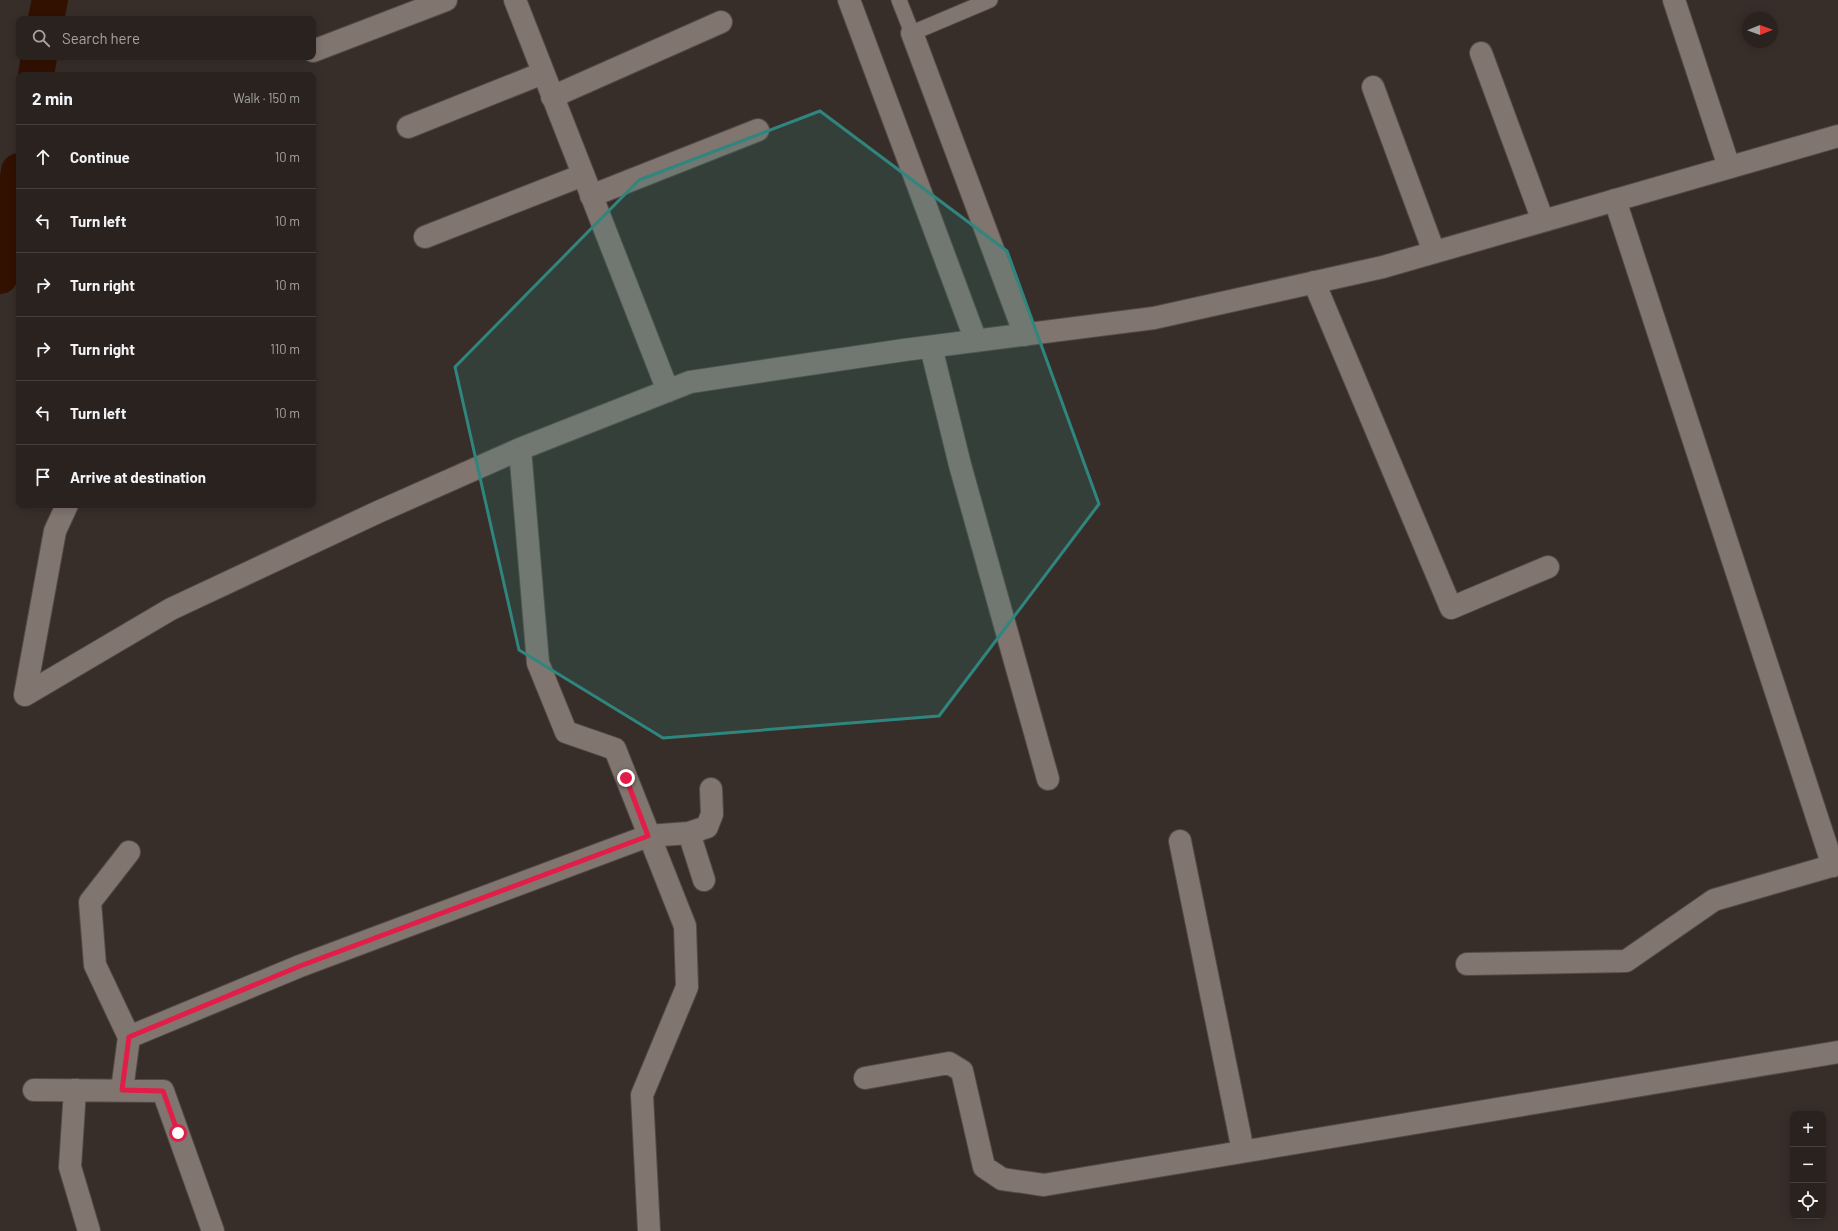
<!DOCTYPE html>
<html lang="en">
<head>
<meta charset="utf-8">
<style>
	:root { --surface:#2a221f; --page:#322a28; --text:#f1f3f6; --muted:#a5a4a4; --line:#463f3d }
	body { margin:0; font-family:Barlow,sans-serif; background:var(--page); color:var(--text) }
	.controls { position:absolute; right:12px; bottom:12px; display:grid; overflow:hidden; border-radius:8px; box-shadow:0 2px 10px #0003 }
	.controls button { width:36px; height:36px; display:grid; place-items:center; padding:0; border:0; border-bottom:1px solid var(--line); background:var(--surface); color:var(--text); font:20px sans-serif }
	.compass { position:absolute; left:1742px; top:12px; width:36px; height:36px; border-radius:50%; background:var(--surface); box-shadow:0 2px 10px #0003; rotate:89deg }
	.stop { position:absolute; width:12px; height:12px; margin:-9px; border:3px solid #e11d48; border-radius:50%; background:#fff }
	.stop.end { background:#e11d48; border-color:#fff; box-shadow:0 1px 4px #0008 }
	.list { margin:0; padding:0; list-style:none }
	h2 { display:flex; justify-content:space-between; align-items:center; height:52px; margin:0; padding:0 16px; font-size:17px }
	h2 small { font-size:13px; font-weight:400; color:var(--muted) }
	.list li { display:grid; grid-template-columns:26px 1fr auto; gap:12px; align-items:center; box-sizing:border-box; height:64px; padding:0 16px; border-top:1px solid var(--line) }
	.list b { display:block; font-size:15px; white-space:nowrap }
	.list em { font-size:13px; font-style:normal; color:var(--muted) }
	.icon { flex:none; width:22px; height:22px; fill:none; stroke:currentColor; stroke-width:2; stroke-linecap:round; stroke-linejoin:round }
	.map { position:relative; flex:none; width:1838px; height:1231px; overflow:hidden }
	.search { position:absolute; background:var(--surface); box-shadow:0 2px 10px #0003; left:16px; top:16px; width:300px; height:44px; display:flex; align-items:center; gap:10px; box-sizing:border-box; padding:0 14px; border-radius:8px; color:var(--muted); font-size:15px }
	.panel { position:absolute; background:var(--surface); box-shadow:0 2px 10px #0003; left:16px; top:72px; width:300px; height:436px; border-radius:8px }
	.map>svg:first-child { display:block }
</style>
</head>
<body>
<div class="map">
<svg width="1838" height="1231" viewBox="0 0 1838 1231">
	<rect width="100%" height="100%" fill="#382e29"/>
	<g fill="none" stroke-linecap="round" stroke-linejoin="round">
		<path stroke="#321100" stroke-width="36" d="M46,19l4,-19
			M36,75l3,-18
			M0,276l19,-105"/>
		<defs>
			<path id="lane" d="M899,0l13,33 78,-33"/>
			<path id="street" d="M515,0l153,391
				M849,0l127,341
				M1674,0l55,167
				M912,33l113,302
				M313,51l133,-51
				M1481,53l62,168
				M1373,87l61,165
				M552,97l169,-75
				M408,127l135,-54
				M591,196l167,-66
				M1615,200l218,666
				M425,237l158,-62
				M1314,282l137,326 97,-41
				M931,347l29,118 88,314
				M520,449l18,214 28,69 49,17 70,177 2,61 -45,108 7,136
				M25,695l146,-86 207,-97 142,-63 170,-67 214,-32 250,-32 229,-51 455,-131
				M25,695l30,-164 12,-26
				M689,833l18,-6 5,-13 -1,-25
				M1180,841l63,310
				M129,852l-39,50 5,63 34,72 171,-71 348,-130 41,-3 15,47
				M1467,964l159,-3 88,-61 124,-36
				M865,1078l84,-15 13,8 22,96 18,12 42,6 794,-133
				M34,1090l129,1 50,140
				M75,1090l-5,77 19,64
				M122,1090l7,-53"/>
		</defs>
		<use href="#lane" stroke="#534a47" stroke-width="17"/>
		<use href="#street" stroke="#534a47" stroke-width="24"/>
		<use href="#lane" stroke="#81756f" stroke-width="15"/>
		<use href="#street" stroke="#81756f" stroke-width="22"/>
	</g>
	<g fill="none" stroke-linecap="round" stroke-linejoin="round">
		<path stroke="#e11d48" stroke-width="5" d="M178,1133l-15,-42 -41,-1 7,-53 171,-71 348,-130 -22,-58"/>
	</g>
	<path fill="#2f867e" fill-opacity="0.2" stroke="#2f867e" stroke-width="3" stroke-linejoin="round" d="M820,111l187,140 92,253 -160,212 -276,22 -144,-88 -64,-283 184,-187z"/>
</svg>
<div class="controls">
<button>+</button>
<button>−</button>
<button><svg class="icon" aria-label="locate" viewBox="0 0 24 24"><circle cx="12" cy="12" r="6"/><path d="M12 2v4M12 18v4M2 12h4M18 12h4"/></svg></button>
</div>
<svg class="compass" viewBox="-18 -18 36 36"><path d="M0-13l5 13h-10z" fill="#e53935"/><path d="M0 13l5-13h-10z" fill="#a5a4a4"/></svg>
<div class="stop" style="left:178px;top:1133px"></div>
<div class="stop end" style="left:626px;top:778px"></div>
<div class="search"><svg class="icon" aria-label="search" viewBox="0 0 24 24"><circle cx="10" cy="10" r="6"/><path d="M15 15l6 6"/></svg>Search here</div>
<section class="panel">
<h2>2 min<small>Walk · 150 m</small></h2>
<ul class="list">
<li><svg class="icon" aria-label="ahead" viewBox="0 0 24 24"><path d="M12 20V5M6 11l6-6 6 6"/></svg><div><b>Continue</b></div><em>10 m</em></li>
<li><svg class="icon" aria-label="left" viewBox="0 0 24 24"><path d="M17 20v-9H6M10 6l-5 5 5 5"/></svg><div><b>Turn left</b></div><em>10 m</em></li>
<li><svg class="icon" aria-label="right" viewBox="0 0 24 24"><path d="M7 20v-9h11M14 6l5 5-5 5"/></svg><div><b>Turn right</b></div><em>10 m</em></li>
<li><svg class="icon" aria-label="right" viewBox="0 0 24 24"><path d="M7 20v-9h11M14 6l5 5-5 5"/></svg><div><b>Turn right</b></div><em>110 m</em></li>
<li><svg class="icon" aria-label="left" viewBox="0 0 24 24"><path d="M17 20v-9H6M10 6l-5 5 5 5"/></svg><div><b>Turn left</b></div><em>10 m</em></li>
<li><svg class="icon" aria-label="arrive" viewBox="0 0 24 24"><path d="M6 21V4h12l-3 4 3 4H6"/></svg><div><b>Arrive at destination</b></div></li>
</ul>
</section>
</div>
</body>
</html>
